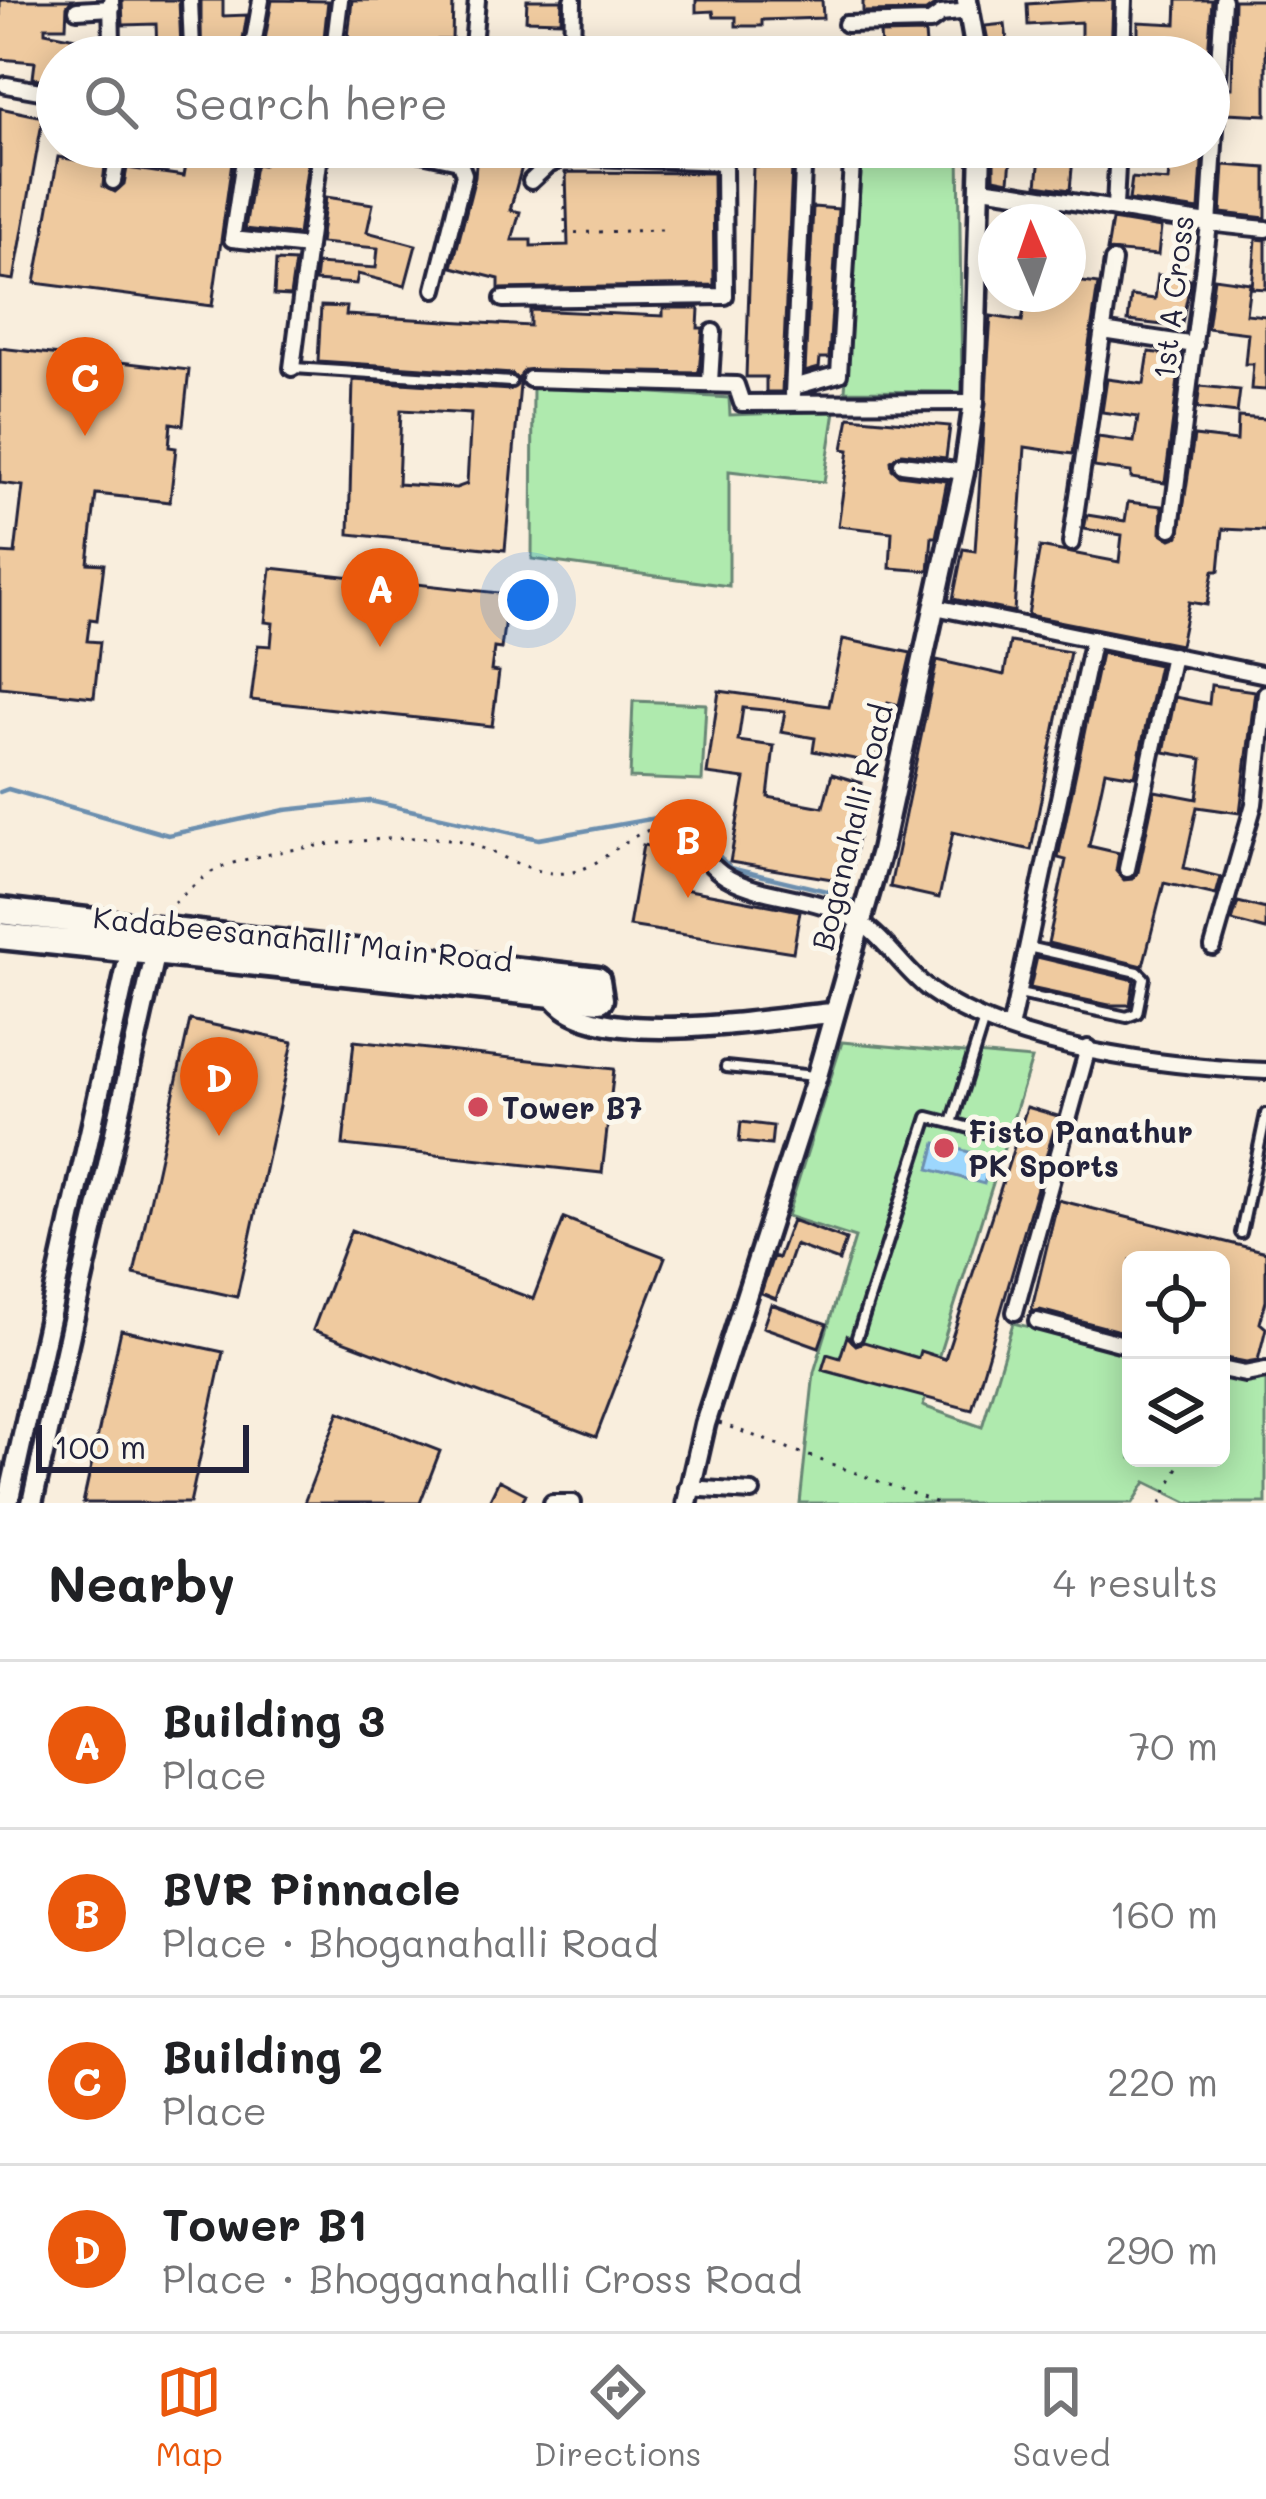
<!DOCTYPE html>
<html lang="en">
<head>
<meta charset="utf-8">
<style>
	:root { --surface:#fff; --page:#f6f6f6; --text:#202124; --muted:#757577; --line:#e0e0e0; --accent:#ea580c }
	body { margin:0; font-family:Mali,sans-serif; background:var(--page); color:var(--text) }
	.controls { position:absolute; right:36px; bottom:36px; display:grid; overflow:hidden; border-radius:18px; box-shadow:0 6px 30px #0003 }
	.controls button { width:108px; height:108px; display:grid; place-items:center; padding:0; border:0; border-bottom:3px solid var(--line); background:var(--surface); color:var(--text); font:60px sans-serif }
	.compass { position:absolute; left:978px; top:204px; width:108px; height:108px; border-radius:50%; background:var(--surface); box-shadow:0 6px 30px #0003; rotate:358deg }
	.scale { position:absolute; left:36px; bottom:30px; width:213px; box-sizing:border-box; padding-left:12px; border:6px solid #22223b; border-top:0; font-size:33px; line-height:42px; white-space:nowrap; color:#22223b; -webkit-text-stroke:9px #fbf7ec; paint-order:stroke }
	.you { position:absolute; left:528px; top:600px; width:42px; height:42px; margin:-30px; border:9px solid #fff; border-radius:50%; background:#1a73e8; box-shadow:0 0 0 18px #1a73e833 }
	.badge { display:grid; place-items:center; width:78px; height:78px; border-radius:50%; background:var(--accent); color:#fff; font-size:39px; font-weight:700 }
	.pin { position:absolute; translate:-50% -99px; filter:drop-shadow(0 3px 6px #0008) }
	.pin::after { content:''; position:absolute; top:63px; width:42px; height:36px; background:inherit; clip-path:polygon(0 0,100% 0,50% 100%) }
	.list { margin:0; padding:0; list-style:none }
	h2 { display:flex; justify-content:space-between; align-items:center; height:156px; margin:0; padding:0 48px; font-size:51px }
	h2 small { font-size:39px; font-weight:400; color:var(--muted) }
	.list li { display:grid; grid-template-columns:78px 1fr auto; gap:36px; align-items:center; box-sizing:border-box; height:168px; padding:0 48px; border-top:3px solid var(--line) }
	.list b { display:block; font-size:45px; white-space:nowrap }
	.list p { margin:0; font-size:39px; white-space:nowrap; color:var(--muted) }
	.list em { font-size:39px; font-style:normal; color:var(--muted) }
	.icon { flex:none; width:66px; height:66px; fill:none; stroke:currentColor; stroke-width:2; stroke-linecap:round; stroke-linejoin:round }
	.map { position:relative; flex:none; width:1266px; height:1503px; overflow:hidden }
	.search { position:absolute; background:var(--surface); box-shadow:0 6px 30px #0003; left:36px; right:36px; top:36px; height:132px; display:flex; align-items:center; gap:30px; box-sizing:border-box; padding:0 42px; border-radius:66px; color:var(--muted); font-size:45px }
	.sheet { height:828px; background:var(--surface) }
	nav { display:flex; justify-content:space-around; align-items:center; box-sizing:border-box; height:168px; border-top:3px solid var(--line); background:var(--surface); font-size:33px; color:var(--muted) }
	nav a { display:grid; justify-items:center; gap:6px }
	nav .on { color:var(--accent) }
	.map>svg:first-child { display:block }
</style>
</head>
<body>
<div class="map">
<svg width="1266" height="1503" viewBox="0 0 1266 1503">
	<rect width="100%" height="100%" fill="#f9eedd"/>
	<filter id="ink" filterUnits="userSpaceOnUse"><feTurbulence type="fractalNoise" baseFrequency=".00833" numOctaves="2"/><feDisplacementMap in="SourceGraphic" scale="24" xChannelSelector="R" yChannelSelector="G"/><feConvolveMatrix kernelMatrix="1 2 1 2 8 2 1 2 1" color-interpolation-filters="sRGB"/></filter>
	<g filter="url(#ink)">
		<path fill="#afeaae" stroke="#688674" stroke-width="3" d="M863,147h96l3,245 -117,-1z
			M533,385l196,13 1,17 105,-4 -11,71 -95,-11v115l-197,-27z
			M633,701l73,3 -4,77 -72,-3z
			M842,1042l190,17 -109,347 59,21 31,-104 118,29v106h90v-83l45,-9v137h-77l-43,-21 -13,21h-333l14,-131 41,-134 -68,-22z"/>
		<path fill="#9dd7fd" stroke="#6c8faf" stroke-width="3" d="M936,1143l55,15 -7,26 -55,-15z"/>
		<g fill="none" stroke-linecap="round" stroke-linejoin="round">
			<path stroke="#6c8faf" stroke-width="4.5" d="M0,792l8,-3 160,46 117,-25 85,-9 169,38 128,-23 19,3 44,49 105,25 16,8"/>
		</g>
		<path fill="#efca9f" stroke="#22223b" stroke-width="3" fill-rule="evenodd" d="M0,0h72l-5,6 -1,21h-21v5l56,11 10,11 11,-7 23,5 -1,5h-87l-2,24 -22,-3 2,-16 -35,-3z
			M122,0h57l2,48 -24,1 -1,-25 -33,1z
			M201,0h22v16l24,-1 -7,42 -39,-1z
			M272,0l56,1 -6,56h-60z
			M352,0h101l-1,40h-14l-1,17h-91z
			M527,0h35l-1,21 -35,-1z
			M696,0h126l1,18 -61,2v6h-26v-9h-22l-1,-6 -17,1z
			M863,0h73v4l-10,7 -63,1z
			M1087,0h26l-2,57h-30v-35l-53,3 -1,-21z
			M1177,0h35l-4,57h-70v-35l38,2z
			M1234,0h32v115l-39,-2 2,-25h3z
			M1005,24l3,25 -18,2 -5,-25z
			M925,33l1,13 -45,1 -1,-13z
			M591,34l24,1 -1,22h-24z
			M0,108l43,9 -29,163 -14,-2z
			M189,147h45l-22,159 -177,-23 23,-126 47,8 -2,21 12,6 9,-8 3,-16 57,8z
			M266,147h44l-12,88 -53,-6 9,-58 2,-7 7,1z
			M994,147h18l-3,34 -15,-3z
			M1041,147h33l-4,43 -33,-5z
			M1171,147h32l-4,63 -70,-10 3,-22 36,3z
			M477,151l46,12 -13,47 10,2 -8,28h19v6l37,-1 -2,-73 147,1 1,112 -215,4v-10l-47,-12 23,-90z
			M1224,165l42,3v50l-45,-5z
			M753,166l39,1 -10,225h-16v-15h-20z
			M326,197l47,7 -6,28 49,13 -11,41 -47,-12 -2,10 -41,-3 2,-17 59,4 2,-20 -58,-5z
			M813,207l25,2 -9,149h-9l-1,10 -14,4z
			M1112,220l49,8 -3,27 -51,-4z
			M1256,239l10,1v49l-14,-1z
			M276,261l19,1 -5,34 -16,-1z
			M1158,275l33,4 -9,44 -9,-1 -1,4 -44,-5 3,-25 24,3z
			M1214,278l36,5 -4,31 20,2v74l-15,-1 2,-25h-8l3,-31 -41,-5z
			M1068,280l30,4 -25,170 -48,-7 -11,165 -61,-13 10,-50 12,2 16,-235 31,5 5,-27h41z
			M321,306l26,1 -1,8 184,11v-16l133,6v-8h36l-1,20h5l-4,45 -175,-3 -5,8 1,7 -15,165 -156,-16 4,-154 157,10 9,-9 -7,-7 -194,-13zM401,410l70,4 -4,70 -11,4 -58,-4z
			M0,348l189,22 -6,55 -12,-2 -2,24 7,1 -6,54 -74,-8 -8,69 16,1 -7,56 -7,-1 -3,22 13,1 -6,55 -94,-10v-134l15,1 8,-68 -23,-3z
			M1149,352l32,4 -16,127 -34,-5v-6l-37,-5 4,-30 36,5 4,-25 -36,-5 5,-33 37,5z
			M1200,386l40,4 -3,23 -40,-5z
			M849,417l101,9 -4,32 -44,-5 -11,8 1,8 7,6 48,6 -11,56h-4l-3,34 -39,-3 2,-36 -54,-6 11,-76 -6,-1z
			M1238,417l28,2v112l-43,-2 -4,42h-6l-6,34 -18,-3 -9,43 -152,-30 12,-68 79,15 3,-27 -38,-6 3,-14 38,6 3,-19 34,4 -1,27 10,6 8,-3 15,-100 43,5z
			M271,568l237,26 -7,55 -7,-1 -3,23 8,1 -7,54 -241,-26 7,-55 13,1 2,-23 -8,-1z
			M843,639l68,14 -12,52 -11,-3 -13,61 -62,-12 2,-13 -34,-6 4,-20 -42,-4 -5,33 36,5 -6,51 55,10 9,-33 30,9 -10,36 9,2 -11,61 -120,-20 15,-83 -38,-5 12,-83 110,15z
			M1010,642l60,10 -39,198 -78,-18 -14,66 -49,-11 47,-227 67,15z
			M1101,653l58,12 -24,111 -30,-5 -16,75 30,7 -3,18 8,9 8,-1 6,-7 17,-81 42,8 5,-40 -38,-7 11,-55 34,7 2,-19 44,6 -15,122 -43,-6 -13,61 37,9 -5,18 -52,-12 -21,83 -95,-23 18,-83 -8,-2z
			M643,845l42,7 5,5 -6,32 116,22 -7,41 -164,-26z
			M1238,902l28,7v21l-34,-9z
			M1037,957l97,23 -4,25h-21l-79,-17z
			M190,1020l103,22 -56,255 -103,-23z
			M354,1041l260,28 -12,104 -259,-28z
			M1027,1107l31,9 -86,294 -150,-40 5,-16 13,4 7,-22 9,9 8,-3 54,16 2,-7 25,8z
			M741,1122l32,4 -2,19 -32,-3z
			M1058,1200l208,52v49l-6,22 6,5 -8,32 -12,2 -25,-5v-97h-90v74l-91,-24 -9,2z
			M564,1218l101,39 -69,180 -283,-107 38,-100 182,69z
			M792,1220l54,20 -7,21 -44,-16 -19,54 -15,-6 12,-37 5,2z
			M771,1304l56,20 -8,23 -56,-20z
			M121,1330l102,22 -33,151h-107z
			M339,1412l101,39 -20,52h-116z
			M499,1480l27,14 -5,9h-33z"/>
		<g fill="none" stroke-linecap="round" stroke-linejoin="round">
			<defs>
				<path id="service" d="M294,368l217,14
					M1019,994l108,23 10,-4 7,-35 -6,-6 -110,-25
					M726,1067l88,9
					M952,1123l47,13
					M1241,1233l25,-119
					M857,1337l71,-220 24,6 32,-103"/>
				<path id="minor" d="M111,0l1,43
					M190,0l2,49
					M77,10l35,-2
					M846,24l84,-2 11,-8 28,-3
					M251,57l10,-57
					M333,57l7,-57
					M472,57l5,-57
					M572,57l1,-57
					M1122,57l2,-57
					M6,85l51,9
					M246,147l-14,92 76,8
					M394,147l65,14 5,13 -29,115
					M113,181l7,-34
					M982,188c95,13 189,33 284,41
					M1115,206l3,-59
					M503,299l222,-3 -1,-134 -158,-6 -19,10 -16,15
					M1103,331l92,14
					M292,368l29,-221
					M530,379l206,6 6,18 232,-1
					M710,382l3,-50
					M794,387l45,-13 14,-227
					M793,394l11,-247
					M902,464l62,8
					M1171,528l38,-303 14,-225
					M1071,543l42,-282
					M935,607l331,68
					M679,828c18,16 29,40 51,51 38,20 88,16 129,43 27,17 46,50 72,69 80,58 239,76 335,80
					M1127,869l46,-214
					M1213,947l41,-143 12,-111
					M1010,1029l83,-391
					M1015,1312l73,-264
					M1037,1321l94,25
					M1221,1369l24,5 21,-4
					M687,1488l65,4
					M552,1503h21"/>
				<path id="tertiary" d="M967,0l10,57
					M552,994c35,60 219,23 282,19
					M8,1503l125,-564
					M32,1503l126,-561
					M687,1503l18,-79 112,-348 64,-225 83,-379 10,-70 7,-255"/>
				<path id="primary" d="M0,911l597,69 3,19 -600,-63"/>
			</defs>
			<use href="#service" stroke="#22223b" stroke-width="16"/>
			<use href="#minor" stroke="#22223b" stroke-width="22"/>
			<use href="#tertiary" stroke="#22223b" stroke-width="27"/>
			<use href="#primary" stroke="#22223b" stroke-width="33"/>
			<path stroke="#22223b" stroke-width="3" stroke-dasharray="3 9" stroke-linecap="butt" d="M565,171v62l97,-3
				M165,911c16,-13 32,-31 50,-41 42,-21 201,-40 246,-29 33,8 71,36 105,32 37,-3 60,-44 99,-46
				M719,1423l219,80
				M1161,1503l17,-36"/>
			<use href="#service" stroke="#fbf7ec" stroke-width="8"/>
			<use href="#minor" stroke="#fbf7ec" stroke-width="14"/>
			<use href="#tertiary" stroke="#fbf7ec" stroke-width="18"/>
			<use href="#primary" stroke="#fbf7ec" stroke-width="24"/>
		</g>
	</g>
	<g fill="#d1495b" stroke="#fbf7ec" stroke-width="4.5">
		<circle cx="478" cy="1107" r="12"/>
		<circle cx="944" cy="1148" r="12"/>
	</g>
	<g text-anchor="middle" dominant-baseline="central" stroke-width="10" stroke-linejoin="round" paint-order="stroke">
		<g font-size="30" fill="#22223b" stroke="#fbf7ec">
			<text transform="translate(1172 297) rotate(-83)">1st A Cross</text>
			<text transform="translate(851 827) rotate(-76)">Boganahalli Road</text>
			<text transform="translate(303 938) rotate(6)">Kadabeesanahalli Main Road</text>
		</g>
		<g font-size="30" font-weight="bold" fill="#22223b" stroke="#fbf7ec" text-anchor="start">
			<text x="502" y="1107">Tower B7</text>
			<text x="968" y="1131">Fisto Panathur<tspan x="968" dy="34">PK Sports</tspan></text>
		</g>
	</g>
</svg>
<div class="controls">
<button><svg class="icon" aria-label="locate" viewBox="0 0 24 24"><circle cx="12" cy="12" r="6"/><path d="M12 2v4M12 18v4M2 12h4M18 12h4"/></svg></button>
<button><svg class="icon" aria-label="layers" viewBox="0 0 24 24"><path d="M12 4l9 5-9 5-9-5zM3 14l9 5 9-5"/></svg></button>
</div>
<svg class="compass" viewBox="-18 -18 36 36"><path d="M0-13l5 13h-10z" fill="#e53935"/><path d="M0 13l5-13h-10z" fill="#757577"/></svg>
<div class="scale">100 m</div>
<div class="you"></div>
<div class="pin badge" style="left:380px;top:647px">A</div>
<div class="pin badge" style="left:688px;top:898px">B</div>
<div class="pin badge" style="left:85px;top:436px">C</div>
<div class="pin badge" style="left:219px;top:1136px">D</div>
<div class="search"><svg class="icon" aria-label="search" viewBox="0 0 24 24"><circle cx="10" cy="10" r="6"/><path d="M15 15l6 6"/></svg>Search here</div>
</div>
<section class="sheet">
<h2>Nearby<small>4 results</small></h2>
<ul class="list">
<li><span class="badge">A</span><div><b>Building 3</b><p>Place</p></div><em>70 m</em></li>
<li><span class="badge">B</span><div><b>BVR Pinnacle</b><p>Place · Bhoganahalli Road</p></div><em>160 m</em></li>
<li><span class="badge">C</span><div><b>Building 2</b><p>Place</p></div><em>220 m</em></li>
<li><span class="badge">D</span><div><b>Tower B1</b><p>Place · Bhogganahalli Cross Road</p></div><em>290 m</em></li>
</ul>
</section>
<nav>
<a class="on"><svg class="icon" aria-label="map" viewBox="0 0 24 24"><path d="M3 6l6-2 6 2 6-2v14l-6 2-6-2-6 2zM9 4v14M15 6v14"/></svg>Map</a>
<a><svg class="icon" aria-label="directions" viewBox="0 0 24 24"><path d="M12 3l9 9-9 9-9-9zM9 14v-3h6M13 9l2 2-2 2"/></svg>Directions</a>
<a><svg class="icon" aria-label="saved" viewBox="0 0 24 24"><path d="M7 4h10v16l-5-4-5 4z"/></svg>Saved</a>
</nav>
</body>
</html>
